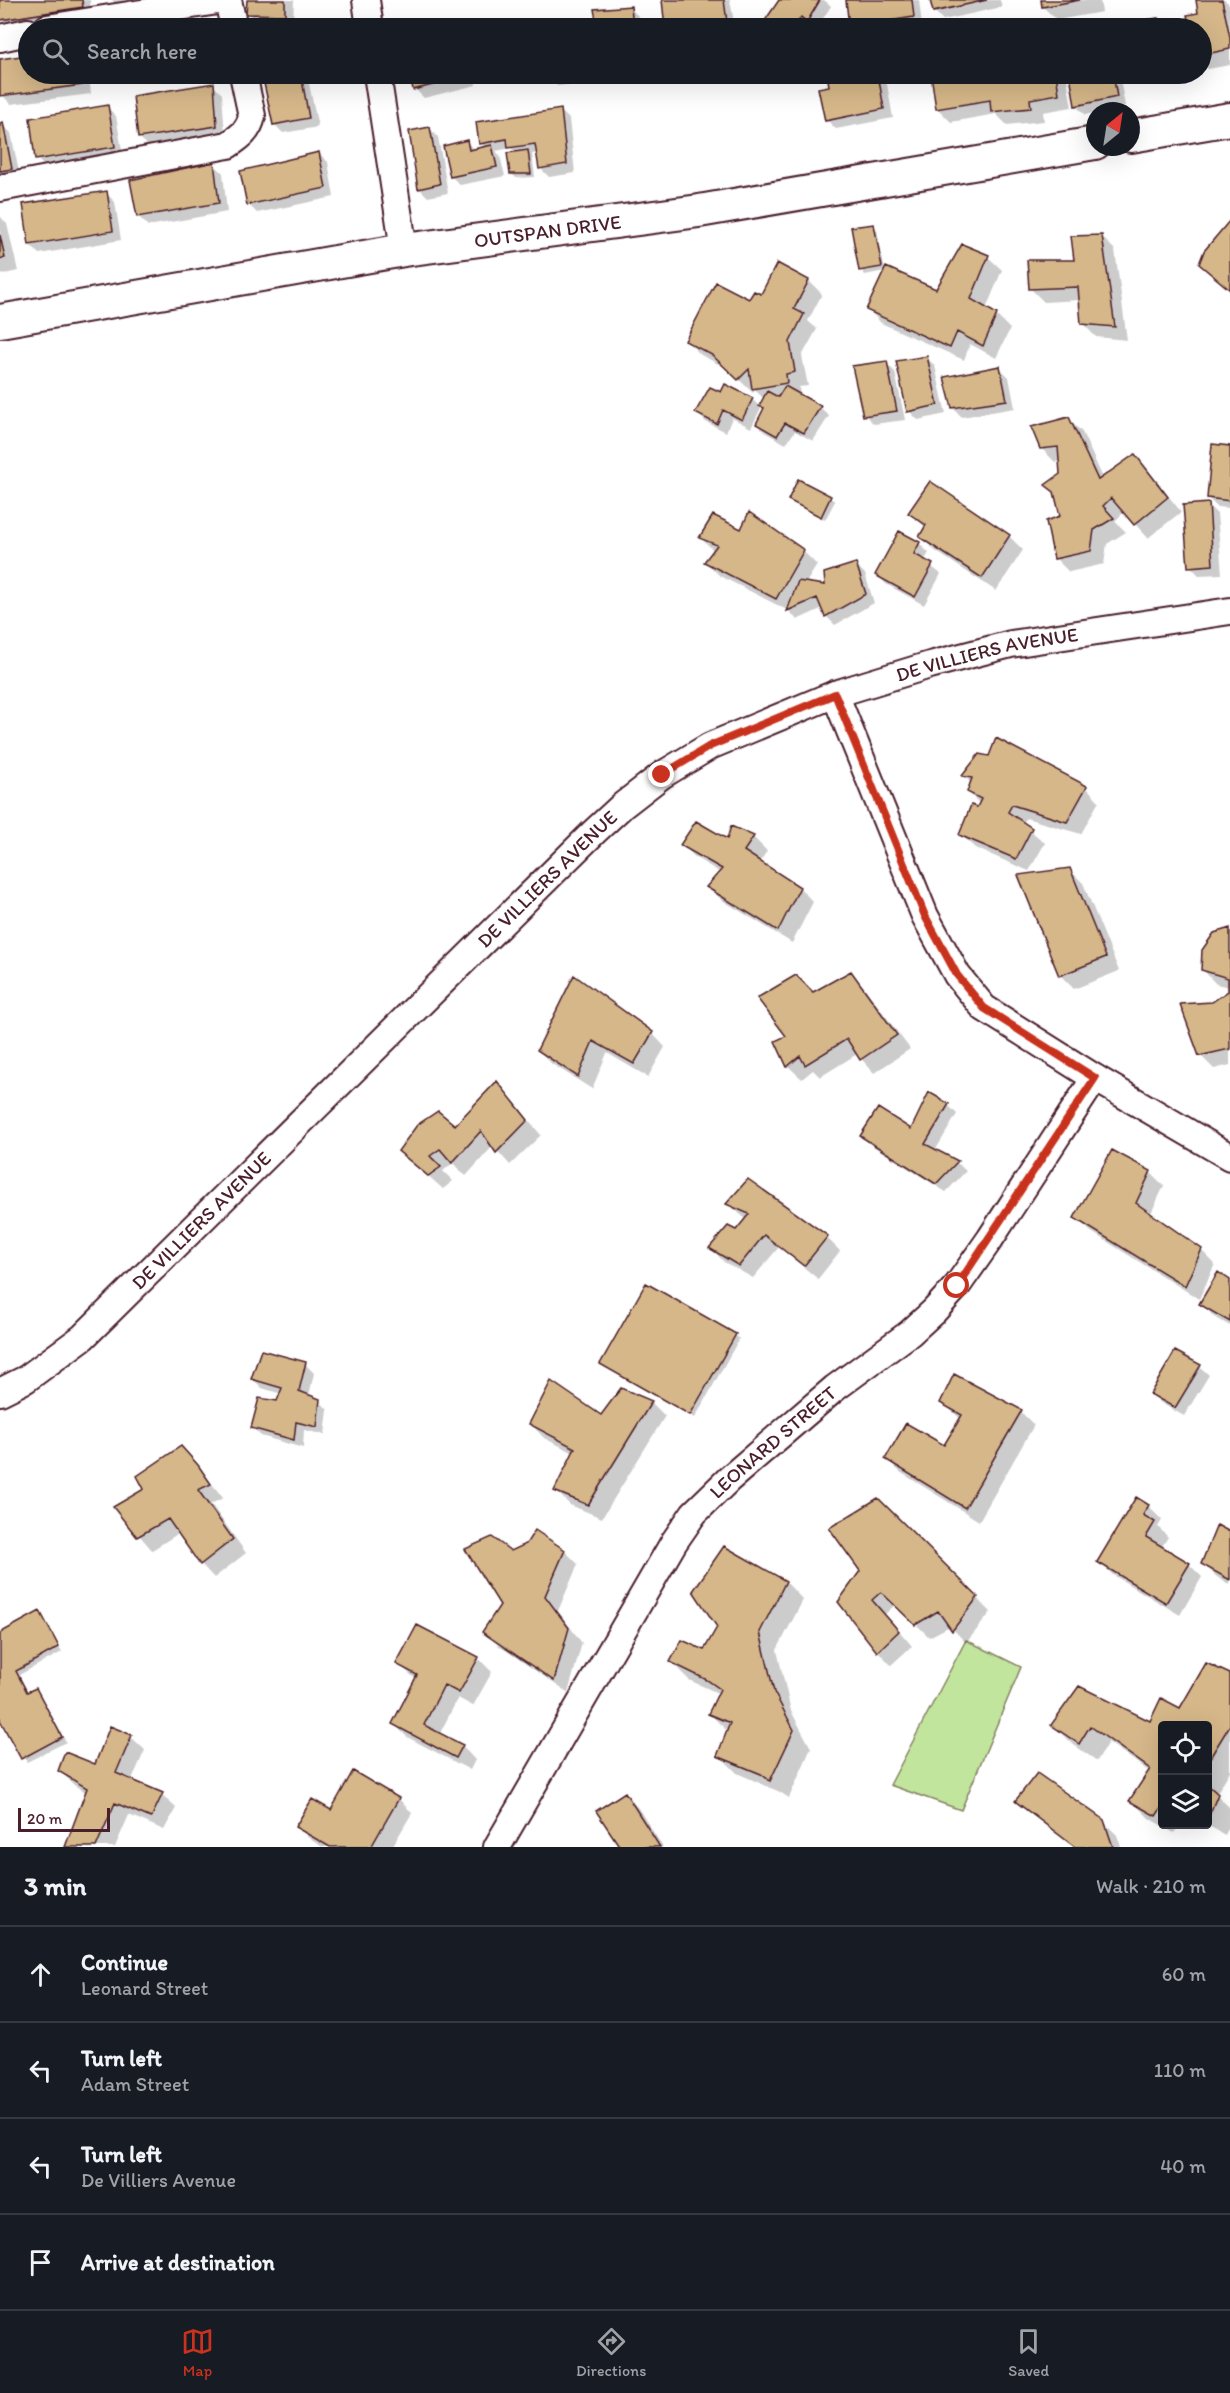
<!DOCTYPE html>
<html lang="en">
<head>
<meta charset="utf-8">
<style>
	:root { --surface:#171b24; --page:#242831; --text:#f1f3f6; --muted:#9ea1a6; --line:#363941; --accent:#c8321e }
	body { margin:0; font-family:Itim,sans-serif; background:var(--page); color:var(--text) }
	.controls { position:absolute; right:18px; bottom:18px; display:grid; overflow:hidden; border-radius:6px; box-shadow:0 6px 24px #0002 }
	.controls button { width:54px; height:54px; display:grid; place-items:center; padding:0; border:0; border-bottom:2px solid var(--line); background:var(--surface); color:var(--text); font:30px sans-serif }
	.compass { position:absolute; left:1086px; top:102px; width:54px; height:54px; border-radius:50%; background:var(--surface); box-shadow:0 6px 24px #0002; rotate:30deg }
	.scale { position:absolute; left:18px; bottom:15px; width:92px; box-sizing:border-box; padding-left:6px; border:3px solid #4a1f2b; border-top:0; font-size:16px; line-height:21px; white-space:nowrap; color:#4a1f2b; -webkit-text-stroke:4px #fff; paint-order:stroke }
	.stop { position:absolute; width:18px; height:18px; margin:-14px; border:4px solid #c8321e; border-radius:50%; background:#fff }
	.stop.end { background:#c8321e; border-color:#fff; box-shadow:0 2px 6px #0008 }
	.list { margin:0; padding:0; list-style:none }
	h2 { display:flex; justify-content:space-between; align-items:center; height:78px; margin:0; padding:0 24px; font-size:26px }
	h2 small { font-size:20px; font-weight:400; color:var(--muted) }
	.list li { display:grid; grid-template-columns:39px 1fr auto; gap:18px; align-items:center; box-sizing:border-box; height:96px; padding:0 24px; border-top:2px solid var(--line) }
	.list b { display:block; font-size:22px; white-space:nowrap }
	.list p { margin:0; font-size:20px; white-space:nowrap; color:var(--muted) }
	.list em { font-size:20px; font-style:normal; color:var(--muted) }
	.icon { flex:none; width:33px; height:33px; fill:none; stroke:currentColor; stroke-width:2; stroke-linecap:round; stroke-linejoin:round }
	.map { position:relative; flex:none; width:1230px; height:1847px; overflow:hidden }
	.search { position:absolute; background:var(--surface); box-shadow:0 6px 24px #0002; left:18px; right:18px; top:18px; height:66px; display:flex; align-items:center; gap:15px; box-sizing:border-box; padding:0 21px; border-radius:33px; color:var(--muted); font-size:22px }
	.sheet { height:462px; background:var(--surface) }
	nav { display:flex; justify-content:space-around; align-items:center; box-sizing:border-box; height:84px; border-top:2px solid var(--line); background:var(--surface); font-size:16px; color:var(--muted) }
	nav a { display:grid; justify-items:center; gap:3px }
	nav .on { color:var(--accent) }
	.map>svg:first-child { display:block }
</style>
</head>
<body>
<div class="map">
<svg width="1230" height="1847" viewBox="0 0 1230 1847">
	<rect width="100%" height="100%" fill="#fff"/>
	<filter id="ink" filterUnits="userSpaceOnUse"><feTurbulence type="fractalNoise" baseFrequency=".0167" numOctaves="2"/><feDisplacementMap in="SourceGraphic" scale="12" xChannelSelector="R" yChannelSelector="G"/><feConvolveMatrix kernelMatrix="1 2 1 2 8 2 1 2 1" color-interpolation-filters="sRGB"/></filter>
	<g filter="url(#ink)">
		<path fill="#c2e59e" stroke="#868264" stroke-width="1.5" d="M966,1640l55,27 -60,143 -71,-25z"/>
		<path fill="#0003" d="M0,0h90l1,16 -81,12 -9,-9z
			M112,0h84l-76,8z
			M248,0h46l-1,23 -36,-1 -9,-9z
			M663,0h67l5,28h-68z
			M781,0h43l7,6 -14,22 -6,-3 -3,3h-46z
			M847,0h72l3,26 -19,2h-50l-2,-2z
			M932,0h68l2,7 -59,13 -9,-9z
			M1042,0h58l2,12 -45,8 -14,-13z
			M1197,0h28l5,5v60l-22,4 -6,-6v-35h-32l21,-4 9,-10z
			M630,8l9,9 1,11h-63l-1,-5 21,-2z
			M567,20l8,8h-34l-1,-4z
			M1157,20l9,8h-57z
			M28,56v18h61l2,20 -80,10 -9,-9 -2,-35z
			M107,74h84v2l-77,5z
			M264,74h43l11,53 -35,6 -9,-9z
			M411,74h63l2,11 -52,13 -9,-9z
			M495,74h39l1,5 -31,3z
			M548,74h35l1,9 -27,3z
			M619,74h35l1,5 -31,5 -4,-4z
			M829,74h31l1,4 17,-3 9,9 6,34 -57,11 -9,-9 4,-33z
			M944,74h20l4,4 6,-1v-3h49v2l5,-1 -1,-1h39l6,33 -29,5 1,9 -37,4 -11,-11 -45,8 -14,-14 -5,-33z
			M1071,74h48l6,32 -40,9 -9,-9z
			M213,85l9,9 3,41 -77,11 -9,-9z
			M107,107l9,9 7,40 -77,12 -9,-9z
			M560,110l9,9 6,54 -26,4 -9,-9 -2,-15 -6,1 3,23 -19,1 -4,-4 4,-20 -5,-6 -15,3 4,5 5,20 -45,9 -9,-9 15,-34 9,8 10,-2 -4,-5z
			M0,124h2l9,9 9,44 -20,4z
			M429,128l9,9 10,56 -20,4 -9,-9z
			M319,153l9,9 6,35 -77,16 -9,-9z
			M214,164l9,9 4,39 -79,14 -9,-9z
			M106,193l9,9 6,38 -82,14 -9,-9z
			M0,216l7,8 11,47 -18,4z
			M873,225l4,5 8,41 -20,4 -4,-5z
			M1101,236l14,14 12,90 -31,-3 -14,-14 -2,-23 -36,2 -13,-13 44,-28z
			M988,257l14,13 -16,39 10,6 14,14 -14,29 -26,-14 -6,16 -83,-37 -13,-14 69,-18z
			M809,281l13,13 -14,27 9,8 -15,27 6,30 -9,1 1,9 20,11 9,9 -16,25 -18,-10 -9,13 -20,-11 -9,-9 8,-15 -3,-3 -11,22 -19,-10 -6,14 -20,-10 -9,-9 25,-19 30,5 8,8 4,-8 -9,-9 -2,3 -25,-24 -27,-14 -14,-14 63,-39z
			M926,357l9,9 11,48 -28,6 -9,-9z
			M886,363l9,9 10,48 -31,4 -9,-9z
			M1000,368l9,9 6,31 -53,9 -9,-9z
			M1068,419l14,13 21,46 32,-22 13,14 33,42 -33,26 -24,-26 -9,9 11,11 -19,12 -3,20 -35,8 -14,-14 7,-41 -5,-22 -9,-9 14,-11 -2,-14 -5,1 -14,-14z
			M1230,447v61l-13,-1 -9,-9z
			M799,481l36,20 -10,19 -36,-20z
			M1208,505l9,9 5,60 -23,1 -9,-9z
			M910,513l99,23 14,14 -27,41 -62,-41 -14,-14 6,-8z
			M749,515l54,36 14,14 -11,18 20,3 30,-21 9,9 9,29 -39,22 -9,-9 -3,-8 -26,12 -8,-9 -69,-35 -14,-14 8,-11 -13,-13 41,-7z
			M900,533l20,11 9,9 -5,8 17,13 -17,31 -38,-21 -9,-9z
			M964,776l122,11 13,14 -18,33 -55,-16 -3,6 22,19 -16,28 -54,-23 -14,-13 19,-31 -12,-12 4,-8z
			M732,828l21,9 14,14 -8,12 41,25 13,14 -21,41 -70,-43 -14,-13 13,-14 -25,-15 -14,-13 46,-4z
			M1070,870l13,13 36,88 -45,18 -14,-14z
			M1230,930v135l-16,4 -14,-14 13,-52 16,-11v-5l-13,-3 -13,-14z
			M850,973l14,14 46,62 -36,24 -17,-19 -37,23 -7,-7 -11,9 -14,-13 -11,-24 11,-5 25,-43z
			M574,978l78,55 13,14 -17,30 -41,-24 -15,36 -40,-25 -14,-14z
			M497,1083l44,52 -31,30 -17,-19 -27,30 -13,-13 -10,8 10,10 -10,8 -43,-38 55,-24z
			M930,1094l18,11 9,9 -22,37 22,12 9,8 -20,21 -75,-47 -9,-9 50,-5z
			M1112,1152l38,20 14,14 -14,29 51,35 14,14 -16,35 -109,-68 -14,-14z
			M748,1181l79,57 13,13 -22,28 -39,-32 -26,31 -29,-16 -13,-14 25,-16 11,-12 -19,-16z
			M1230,1282v44l-16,-9 -13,-14z
			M735,1335l4,4 -44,79 -93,-54z
			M1175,1353l25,14 9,8 -25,41 -23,-13 -9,-9z
			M305,1364l9,9 -5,23 10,4 9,10 -3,25 -21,-5 -1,18 -42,-12 -9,-9 26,-24 4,-9 -20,-6 -9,-9z
			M622,1390l29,12 14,14 -63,102 -32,-13 -14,-14 18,-38 -30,-15 -13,-14 70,-7z
			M942,1403l79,9 13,13 -55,96 -79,-49 -13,-13 58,-12 16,-28z
			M195,1462l28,36 -12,6 35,49 -32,25 -13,-14 -22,-31 -27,17 -37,-43z
			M1136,1499l12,7 14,14 -4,7 10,10 -7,11 28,16 13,13 -22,38 -67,-40 -14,-13z
			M878,1500l113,112 -25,31 -16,-17 -21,11 -33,-33 -11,10 27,32 -21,19 -13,-14 -38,-49 22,-31z
			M1230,1534v51l-13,-8 -14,-13z
			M725,1548l61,34 17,18 -26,50 14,61 20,37 -22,50 -9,-6 -43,-19 -18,-18 9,-23 -18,-18 10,-20 -31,-14 -18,-18 34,-10 14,-25z
			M565,1551l13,13 -20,47 24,32 -14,50 -70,-48 -14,-14 18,-26 9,-52z
			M40,1613l22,39 -43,23 10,19 7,-4 4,4 26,48 -39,20 -27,-45v-83z
			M478,1658l14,14 -19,34 -15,-8 -19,37 23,11 13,14 -5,10 -63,-33 -13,-13 23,-44 -19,-16z
			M1230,1676v95l-14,23 14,14v17l-5,10 -20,-11h3v-98h-46v98h19l-7,9 -25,-15 -18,-18 19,-28 -42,-30 -11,19 -26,-18 -18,-18 98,-2 29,-12z
			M131,1737l14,13 -14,32 31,13 14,13 -12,22 -35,-15 -14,32h-48l20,-54 -13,-8 -14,-14 36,-5z
			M354,1773l45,26 13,14 -20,34h-69l-12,-7 -14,-13 34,-15z
			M624,1794l14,14 25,39h-41z
			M1017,1801l86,20 14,14 4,12h-46l-44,-33z"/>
		<path fill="#d5b789" stroke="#4a1f2b" stroke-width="1.5" d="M0,0h82l1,7 -83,13z
			M247,0h38v15l-39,-1z
			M662,0h62l3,22 -28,3v3h-34z
			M779,0h41l-13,22 -6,-5 -7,11h-34z
			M846,0h66l2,17 -65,10z
			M930,0h57l-54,12z
			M1041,0h39l-38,7z
			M1196,0h26l8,37v12l-28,6v-27h-39l26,-5 -2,-8 11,-2z
			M631,6l2,22h-58v-6l21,-2 -2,-11z
			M567,18l2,10h-29l-1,-6z
			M1158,18l1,10h-59z
			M28,55v19h54v11l-82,11v-37z
			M262,74h39l8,44 -36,7z
			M410,74h58v2l-55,14z
			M546,74h30l-29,3z
			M617,74h34v1l-33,6z
			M827,74h26l1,4 24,-4 6,35 -59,12 -7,-33 11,-2z
			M931,74h32l1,2h9l-1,-2h40v1l44,-1 3,20 -29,5 1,9 -40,4 -1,-12 -54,9z
			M1070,74h43l4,23 -42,9z
			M214,83l3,43 -79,12 -5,-42z
			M108,105l7,42 -80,13 -5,-42z
			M561,109l6,55 -28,5 -4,-25 -27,4 -1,-9 -28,5 -3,-22z
			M3,122l9,47 -12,2v-48z
			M430,127l10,57 -22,5 -9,-58z
			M467,140l2,10 23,-5 5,22 -47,10 -7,-31z
			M528,150l3,24h-21l-3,-21z
			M319,152l7,36 -79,17 -7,-34z
			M214,162l5,41 -82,14 -7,-37z
			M107,191l6,40 -84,14 -6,-41z
			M1230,220v70l-31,-26 5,-13z
			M874,224l8,43 -23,4 -8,-44z
			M0,235l5,23 -5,1z
			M1102,235l13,92 -34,-3 -3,-37 -49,2 -2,-29h47l-3,-24z
			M962,244l27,11 -18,44 26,15 -14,32 -26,-14 -7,16 -84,-38 20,-43 50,22z
			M777,263l32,17 -15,29 10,5 -14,28 5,30 -9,2 1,9 -35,6 -3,-20 -11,11 -26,-25 -27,-14 31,-59 33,17 5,-8 7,3z
			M927,356l11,49 -31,7 -11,-51z
			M887,361l10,50 -34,5 -11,-50z
			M1000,366l7,34 -55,8 -8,-31z
			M725,384l28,14 -11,22 -19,-10 -6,14 -22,-11 15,-26 11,5z
			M785,386l36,20 -17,27 -19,-10 -8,13 -21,-12 8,-16 -5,-2 8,-15 11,6z
			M1069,417l29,63 37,-26 33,43 -34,28 -23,-27 -8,8 11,12 -20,12 -3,21 -37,8 -8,-38 14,-5 -6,-24 -9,-7 15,-11 -2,-27 -18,2 -9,-22z
			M1212,444l18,2v55l-23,-3z
			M798,479l33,17 -10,21 -33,-17z
			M930,481l80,54 -28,43 -63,-41 7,-12 -18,-12z
			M1209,503l4,62 -25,2 -5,-62z
			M749,512l55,38 -28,49 -72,-37 13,-17 -18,-7 14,-23 28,14z
			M899,531l21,11 -6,12 19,10 -18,33 -40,-22z
			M856,563l10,31 -41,23 -8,-19 -30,13 11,-30 27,4 -1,-12z
			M996,738l91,48 -20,36 -55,-17 -4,7 24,16 -16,31 -57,-24 12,-30 6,2 4,-8 -14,-7 5,-14 -10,-2 17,-22 10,2z
			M696,821l31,18 4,-13 23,10 -10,15 56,36 -22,44 -72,-44 16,-18 -42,-24z
			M1070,868l36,89 -47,19 -41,-101z
			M1230,928v121l-31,7 -19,-52 32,-2 16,-11v-13l-27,-8 1,-20 12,-17z
			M851,971l46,64 -37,25 -13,-21 -42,26 -5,-9 -13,11 -12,-26 11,-5 -29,-38 39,-23 17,17z
			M574,975l79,57 -19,32 -41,-23 -15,36 -41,-27z
			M497,1081l31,39 -32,33 -15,-22 -29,32 -12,-14 -10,7 11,11 -13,9 -30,-25 19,-26 21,-14 17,14z
			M929,1092l20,12 -24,40 33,17 -22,23 -76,-48 18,-28 33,21z
			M1112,1150l39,21 -15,32 66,46 -17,37 -111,-68z
			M748,1179l80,57 -24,30 -40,-31 -25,31 -30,-18 19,-22 8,4 13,-16 -23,-10z
			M1218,1272l12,8v42l-31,-18z
			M646,1283l90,51 -46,81 -90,-51z
			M261,1350l45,12 -7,29 21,8 -3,28 -21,-5 -2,18 -43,-12 8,-30 18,3 5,-13 -31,-9z
			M1175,1351l26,14 -26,43 -25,-14z
			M954,1374l68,36 -57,98 -80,-49 21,-36 38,22 18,-30 -22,-12z
			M551,1381l50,34 20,-27 31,13 -64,104 -34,-14 21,-43 -46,-24z
			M181,1446l17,19 13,19 -13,6 35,49 -33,26 -32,-46 -31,18 -24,-30 31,-18 -7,-13z
			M1136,1497l13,8 -6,10 12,7 -9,15 44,26 -24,40 -69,-41z
			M878,1498l100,99 -26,34 -14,-20 -23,14 -34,-33 -9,8 27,31 -22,21 -39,-50 22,-31 -31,-43z
			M1217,1525l13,7v48l-29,-16z
			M535,1530l30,20 -20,46 24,32 -15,53 -72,-49 18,-27 -35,-56 27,-12 19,14 15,-7z
			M724,1546l62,35 -26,51 14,60 20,38 -24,51 -9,-7 -44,-18 13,-33 -22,-9 12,-25 -13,-9 -37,-18 12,-22 22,10 13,-23 -24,-36z
			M40,1611l19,36 -43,24 11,21 9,-4 26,49 -41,22 -21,-39v-87z
			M417,1625l62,32 -20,36 -15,-8 -20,40 39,20 -7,13 -64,-34 25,-49 -21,-11z
			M1206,1663l24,11v51l-22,36v-35h-46v81l-6,9 -27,-15 21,-32 -60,-43 -11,18 -28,-19 28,-39 71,35 11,-23 19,10z
			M110,1726l22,9 -16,38 47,20 -12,25 -36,-15 -19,44h-31l22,-59 -29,-17 7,-19 30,12z
			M353,1771l46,27 -28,49h-41l-35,-20 17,-28 19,11z
			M1037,1773l67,47 9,27h-38l-60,-46z
			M1208,1785l10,9 -10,24z
			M625,1792l35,55h-40l-24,-36z"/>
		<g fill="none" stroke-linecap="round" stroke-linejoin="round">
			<defs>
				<g id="minor">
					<path d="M228,0l6,28"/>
					<path d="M366,0l4,28"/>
					<path d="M47,28l177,-28"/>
					<path d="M0,38l28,-6"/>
					<path d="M377,74l27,176"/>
					<path d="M0,188l228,-43c12,-8 21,-14 24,-29l-9,-42"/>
					<path d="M835,694l90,222 32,59 27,33 111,70 135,79"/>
					<path id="s1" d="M0,1392l26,-13 57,-42 511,-505 28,-26 40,-31 48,-29 125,-52 95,-29 81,-21 219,-33"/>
					<path id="s2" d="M497,1847l177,-305 20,-29 35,-34 106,-91 75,-55 24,-22 23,-25 33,-47 105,-161"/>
				</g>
				<g id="tertiary">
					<path d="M1131,136l99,-17"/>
					<path id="s3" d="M0,321l404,-71 295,-39 396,-68"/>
				</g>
			</defs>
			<use href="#minor" stroke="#4a1f2b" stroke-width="30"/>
			<use href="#tertiary" stroke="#4a1f2b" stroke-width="36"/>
			<use href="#minor" stroke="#fff" stroke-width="26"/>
			<use href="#tertiary" stroke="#fff" stroke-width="32"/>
		</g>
	</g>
	<g fill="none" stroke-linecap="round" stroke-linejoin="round" filter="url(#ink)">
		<path stroke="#c8321e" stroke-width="8" d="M662,775l48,-29 125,-52 90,222 32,59 27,33 111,70 -138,208"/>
	</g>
	<g text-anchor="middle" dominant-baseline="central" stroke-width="5" stroke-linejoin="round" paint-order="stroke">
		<g font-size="20" fill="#4a1f2b" stroke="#fff">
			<text stroke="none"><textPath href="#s3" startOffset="555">OUTSPAN DRIVE</textPath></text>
			<text stroke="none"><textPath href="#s1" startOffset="1256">DE VILLIERS AVENUE</textPath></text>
			<text stroke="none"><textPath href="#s1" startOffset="752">DE VILLIERS AVENUE</textPath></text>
			<text stroke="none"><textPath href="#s1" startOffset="266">DE VILLIERS AVENUE</textPath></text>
			<text stroke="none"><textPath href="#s2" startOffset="494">LEONARD STREET</textPath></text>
		</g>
	</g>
</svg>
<div class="controls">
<button><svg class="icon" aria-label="locate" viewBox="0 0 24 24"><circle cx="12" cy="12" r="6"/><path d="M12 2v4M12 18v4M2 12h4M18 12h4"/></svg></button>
<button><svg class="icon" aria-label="layers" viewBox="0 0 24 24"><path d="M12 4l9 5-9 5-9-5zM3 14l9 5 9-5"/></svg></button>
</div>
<svg class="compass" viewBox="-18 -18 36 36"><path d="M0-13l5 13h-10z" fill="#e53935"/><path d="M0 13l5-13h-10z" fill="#9ea1a6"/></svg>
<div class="scale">20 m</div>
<div class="stop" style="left:957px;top:1286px"></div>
<div class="stop end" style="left:662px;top:775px"></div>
<div class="search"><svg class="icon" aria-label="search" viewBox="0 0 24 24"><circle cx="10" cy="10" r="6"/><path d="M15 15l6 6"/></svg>Search here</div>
</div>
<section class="sheet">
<h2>3 min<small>Walk · 210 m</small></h2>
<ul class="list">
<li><svg class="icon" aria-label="ahead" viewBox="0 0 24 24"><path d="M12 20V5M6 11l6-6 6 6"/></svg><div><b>Continue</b><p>Leonard Street</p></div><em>60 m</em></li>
<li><svg class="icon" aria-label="left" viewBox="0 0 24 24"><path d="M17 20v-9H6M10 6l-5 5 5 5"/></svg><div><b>Turn left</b><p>Adam Street</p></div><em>110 m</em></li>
<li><svg class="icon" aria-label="left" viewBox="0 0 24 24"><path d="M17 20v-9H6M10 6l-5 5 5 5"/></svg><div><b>Turn left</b><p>De Villiers Avenue</p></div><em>40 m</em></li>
<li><svg class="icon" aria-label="arrive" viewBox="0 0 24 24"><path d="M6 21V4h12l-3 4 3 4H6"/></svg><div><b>Arrive at destination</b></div></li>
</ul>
</section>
<nav>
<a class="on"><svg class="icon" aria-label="map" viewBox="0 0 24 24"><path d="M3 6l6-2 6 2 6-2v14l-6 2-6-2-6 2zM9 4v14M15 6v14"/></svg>Map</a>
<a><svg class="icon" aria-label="directions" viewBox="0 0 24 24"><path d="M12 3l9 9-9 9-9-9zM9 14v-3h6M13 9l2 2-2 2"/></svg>Directions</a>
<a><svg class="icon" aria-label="saved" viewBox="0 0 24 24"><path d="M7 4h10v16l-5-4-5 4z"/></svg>Saved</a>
</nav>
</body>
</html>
